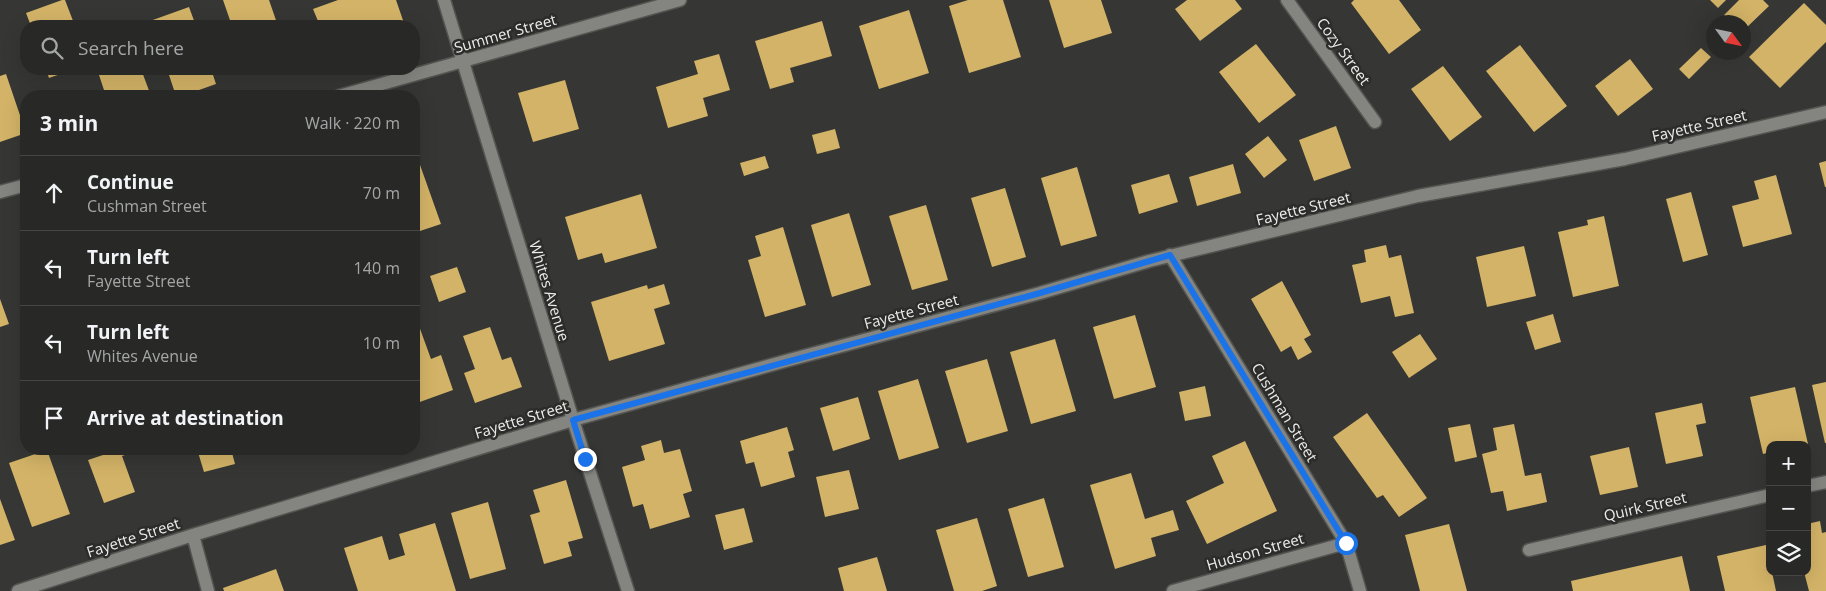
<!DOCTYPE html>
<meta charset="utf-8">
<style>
:root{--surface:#282927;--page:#30312f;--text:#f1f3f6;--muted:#a5a6a7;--line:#444544}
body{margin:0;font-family:"Open Sans",sans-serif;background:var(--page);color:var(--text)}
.controls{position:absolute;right:15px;bottom:15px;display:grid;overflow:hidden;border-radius:10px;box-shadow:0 5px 20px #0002}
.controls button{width:45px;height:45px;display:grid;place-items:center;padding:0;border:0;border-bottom:1px solid var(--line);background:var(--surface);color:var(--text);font:25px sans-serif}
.compass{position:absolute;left:1706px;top:15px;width:45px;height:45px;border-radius:50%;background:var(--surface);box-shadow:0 5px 20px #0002;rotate:123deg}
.stop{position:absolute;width:15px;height:15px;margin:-11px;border:4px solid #1a73e8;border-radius:50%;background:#fff}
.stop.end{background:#1a73e8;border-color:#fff;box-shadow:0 1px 5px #0008}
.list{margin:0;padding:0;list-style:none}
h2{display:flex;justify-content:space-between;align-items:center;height:65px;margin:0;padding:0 20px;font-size:21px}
h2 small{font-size:16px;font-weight:400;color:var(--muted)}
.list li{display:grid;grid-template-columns:32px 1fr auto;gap:15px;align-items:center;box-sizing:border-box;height:75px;padding:0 20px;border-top:1px solid var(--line)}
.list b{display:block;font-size:19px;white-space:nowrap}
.list p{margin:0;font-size:16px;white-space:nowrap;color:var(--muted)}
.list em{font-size:16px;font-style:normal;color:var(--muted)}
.icon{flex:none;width:28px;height:28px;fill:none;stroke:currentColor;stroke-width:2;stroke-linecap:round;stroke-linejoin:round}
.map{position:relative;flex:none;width:1826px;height:591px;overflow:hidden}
.search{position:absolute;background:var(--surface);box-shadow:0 5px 20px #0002;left:20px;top:20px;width:400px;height:55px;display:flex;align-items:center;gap:12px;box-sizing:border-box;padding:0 18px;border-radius:20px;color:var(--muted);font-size:19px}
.panel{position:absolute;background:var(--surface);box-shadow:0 5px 20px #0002;left:20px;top:90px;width:400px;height:365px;border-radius:20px}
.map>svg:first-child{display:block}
.building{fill:#d3b367}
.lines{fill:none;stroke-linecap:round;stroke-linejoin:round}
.minor-casing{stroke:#545451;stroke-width:15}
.tertiary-casing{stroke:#545451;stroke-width:15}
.minor{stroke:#848581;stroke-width:12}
.tertiary{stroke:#848581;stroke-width:12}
.route{stroke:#1a73e8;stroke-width:6}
.labels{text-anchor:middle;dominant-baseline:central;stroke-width:5;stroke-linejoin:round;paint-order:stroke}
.street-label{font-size:15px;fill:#ececea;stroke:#2c2d2a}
</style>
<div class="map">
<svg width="1826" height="591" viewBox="0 0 1826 591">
<rect width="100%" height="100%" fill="#363734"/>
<!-- building -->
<path class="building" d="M62,0h3l10,26h-44l-5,-13z
M223,0h46l9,26h-46z
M338,0h58l9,26h-85l-7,-17z
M968,0h35l18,57 -52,16 -20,-67z
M1049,0h52l11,33 -48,15z
M1187,0h48l7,9 -42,32 -25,-32z
M1354,0h45l22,30 -32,24 -38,-51z
M1710,0h16l-8,8z
M1739,0h24l6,6 -25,24v-8h-12l-8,-7z
M1804,3l22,22v17l-46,46 -31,-31z
M189,7l7,19h-45l-1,-5z
M909,10l20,63 -50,16 -20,-63z
M822,21l10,35 -42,12 4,14 -24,7 -15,-48z
M1256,44l40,51 -37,28 -40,-51z
M1520,45l47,61 -33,26 -48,-61z
M1701,48l10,9 -22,22 -10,-10z
M719,54l11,36 -27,8 5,18 -40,12 -12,-41 42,-13 -4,-13z
M1630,59l23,30 -35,27 -23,-30z
M1443,66l39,51 -32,24 -39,-52z
M46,69h29l-26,9z
M97,69h44l10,27h-45z
M167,69h44l5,15 -34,12h-6z
M6,74l20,59 -26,9v-66z
M565,80l14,49 -46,13 -15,-49z
M1336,126l15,42 -37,13 -15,-41z
M835,129l5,19 -23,6 -5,-19z
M1268,136l19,24 -23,18 -19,-24z
M414,148l27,76 -27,9z
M765,156l4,12 -25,8 -4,-13z
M1826,161v26h-1l-6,-24z
M1233,164l8,29 -44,13 -8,-29z
M1077,167l20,69 -36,10 -20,-68z
M1169,174l9,28 -39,12 -8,-29z
M1776,175l16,59 -49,13 -11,-41 27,-7 -5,-18z
M1005,188l21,69 -34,10 -21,-69z
M1691,192l17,63 -25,7 -17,-63z
M641,194l16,54 -52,15 -3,-10 -24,7 -13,-43z
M926,205l22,75 -36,10 -23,-74z
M849,213l22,72 -39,12 -21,-72z
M1604,216l15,70 -46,11 -15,-65 30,-7 -1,-5z
M783,227l23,78 -41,12 -17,-57 13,-4 -6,-20z
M1386,245l3,13 12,-3 13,58 -19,4 -5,-21 -29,7 -9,-38 14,-3 -2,-12z
M1524,246l12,50 -49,11 -11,-50z
M457,267l9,25 -27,10 -9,-26z
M1282,281l29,54 -7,4 8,13 -14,8 -7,-14 -10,6 -30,-53z
M664,284l6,20 -16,5 11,35 -56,17 -18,-59 56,-17 1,4z
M0,299l9,25 -9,3z
M1553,314l8,28 -26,8 -9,-28z
M1135,315l21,72 -42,12 -21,-72z
M419,326l12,33 10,-4 12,35 -36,13 -3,-7v-69z
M490,327l12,33 9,-3 11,30 -47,16 -11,-30 11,-4 -12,-33z
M1420,334l17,25 -28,19 -17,-26z
M1055,339l21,72 -45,13 -21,-72z
M987,359l21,72 -41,12 -22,-72z
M918,379l21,69 -40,12 -21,-69z
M1826,382v61h-1l-13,-58z
M1205,386l6,30 -26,5 -6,-29z
M1795,387l13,57 -38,1v7l-7,2 -13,-57z
M858,397l12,42 -37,12 -13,-43z
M1702,403l4,20 -10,2 7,31 -37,8 -11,-51z
M1367,413l60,85 -28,19 -16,-22 -6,3 -44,-61z
M1470,424l7,33 -22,5 -7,-34z
M1514,424l11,52 16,-3 6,29 -40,9 -4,-20 -12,2 -9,-39 15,-4 -4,-22z
M787,427l7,23 -6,2 7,25 -34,10 -7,-25 -8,2 -6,-23z
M661,440l3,13 16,-4 12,42 -9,3 7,23 -40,12 -7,-25 -10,3 -11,-40 23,-7 -4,-14z
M1245,441l32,70 -70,33 -21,-43 38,-18 -12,-27z
M1629,447l9,40 -38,8 -10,-39z
M101,449h31l2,3 -12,4 13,36 -31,11 -16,-43 15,-5z
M197,449h34l4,15 -31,8z
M47,450l23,64 -38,13 -23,-64z
M849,470l10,39 -34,8 -9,-40z
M1131,473l14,46 28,-9 6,20 -28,8 5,18 -41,13 -25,-84z
M566,480l17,58 -15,4 4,14 -28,8 -14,-49 10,-3 -7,-22z
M1044,498l20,69 -36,10 -20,-68z
M0,499l15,41 -15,5z
M488,502l18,67 -36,10 -19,-66z
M744,508l9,34 -29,8 -9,-35z
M977,518l20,68 -15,5h-28l-18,-61z
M1820,521l2,12 4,-1v59h-17l-5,-19h3v-48z
M435,523l21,68h-98l-14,-43 38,-12 7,24 16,-5 -6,-21z
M1449,524l18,67h-47l-15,-56z
M1766,545l4,17v10h2l4,19h-51l-8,-35z
M1682,556l8,35h-117l-2,-10z
M877,557l10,34h-43l-6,-23z
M276,569l8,22h-60l-1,-3z"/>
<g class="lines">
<!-- minor casing -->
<g class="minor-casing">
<path id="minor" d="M444,0l129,420 55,171
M1287,0l88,122
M1170,255l176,288 14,48
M1807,486l19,-4
M193,535l15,56
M1529,550l241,-55
M18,591l175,-56 380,-115 216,-60 251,-67 109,-32 269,-65 207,-37 201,-47
M1173,591l173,-48"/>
</g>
<!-- tertiary casing -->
<g class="tertiary-casing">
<path id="tertiary" d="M339,96l341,-96
M0,192l26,-7"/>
</g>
<!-- minor -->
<use href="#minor" class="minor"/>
<!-- tertiary -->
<use href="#tertiary" class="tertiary"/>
</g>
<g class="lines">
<!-- route -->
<path class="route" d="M585,459l-12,-39 467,-127 130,-38 176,288"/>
</g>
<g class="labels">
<!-- street labels -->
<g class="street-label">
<text transform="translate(505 33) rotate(-16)">Summer Street</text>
<text transform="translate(1344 51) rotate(54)">Cozy Street</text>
<text transform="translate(1699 125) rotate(-13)">Fayette Street</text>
<text transform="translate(1303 208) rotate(-14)">Fayette Street</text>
<text transform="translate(550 291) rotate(73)">Whites Avenue</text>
<text transform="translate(911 311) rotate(-15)">Fayette Street</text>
<text transform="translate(1285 412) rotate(59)">Cushman Street</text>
<text transform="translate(521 419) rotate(-17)">Fayette Street</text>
<text transform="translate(1645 506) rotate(-13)">Quirk Street</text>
<text transform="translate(133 537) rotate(-18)">Fayette Street</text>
<text transform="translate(1255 551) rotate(-16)">Hudson Street</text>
</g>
</g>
</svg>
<div class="controls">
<button>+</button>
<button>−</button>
<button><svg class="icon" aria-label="layers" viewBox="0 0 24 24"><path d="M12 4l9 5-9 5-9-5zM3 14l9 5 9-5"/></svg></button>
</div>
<svg class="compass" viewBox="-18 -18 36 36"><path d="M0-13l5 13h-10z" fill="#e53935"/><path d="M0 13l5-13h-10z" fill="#a5a6a7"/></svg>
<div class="stop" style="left:1346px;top:543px"></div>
<div class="stop end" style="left:585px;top:459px"></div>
<div class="search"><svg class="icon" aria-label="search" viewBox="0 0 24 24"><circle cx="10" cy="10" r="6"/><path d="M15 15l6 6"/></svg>Search here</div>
<section class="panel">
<h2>3 min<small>Walk · 220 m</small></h2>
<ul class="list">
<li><svg class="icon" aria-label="ahead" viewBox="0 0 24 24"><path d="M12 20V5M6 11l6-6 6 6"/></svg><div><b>Continue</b><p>Cushman Street</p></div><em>70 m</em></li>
<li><svg class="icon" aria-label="left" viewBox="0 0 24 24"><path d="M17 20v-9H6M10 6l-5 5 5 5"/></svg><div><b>Turn left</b><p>Fayette Street</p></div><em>140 m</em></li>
<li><svg class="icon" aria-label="left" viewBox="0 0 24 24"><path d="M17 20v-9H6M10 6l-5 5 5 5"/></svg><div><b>Turn left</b><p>Whites Avenue</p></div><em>10 m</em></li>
<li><svg class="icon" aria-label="arrive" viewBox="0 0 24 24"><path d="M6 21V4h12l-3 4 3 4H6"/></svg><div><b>Arrive at destination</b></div></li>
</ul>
</section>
</div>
